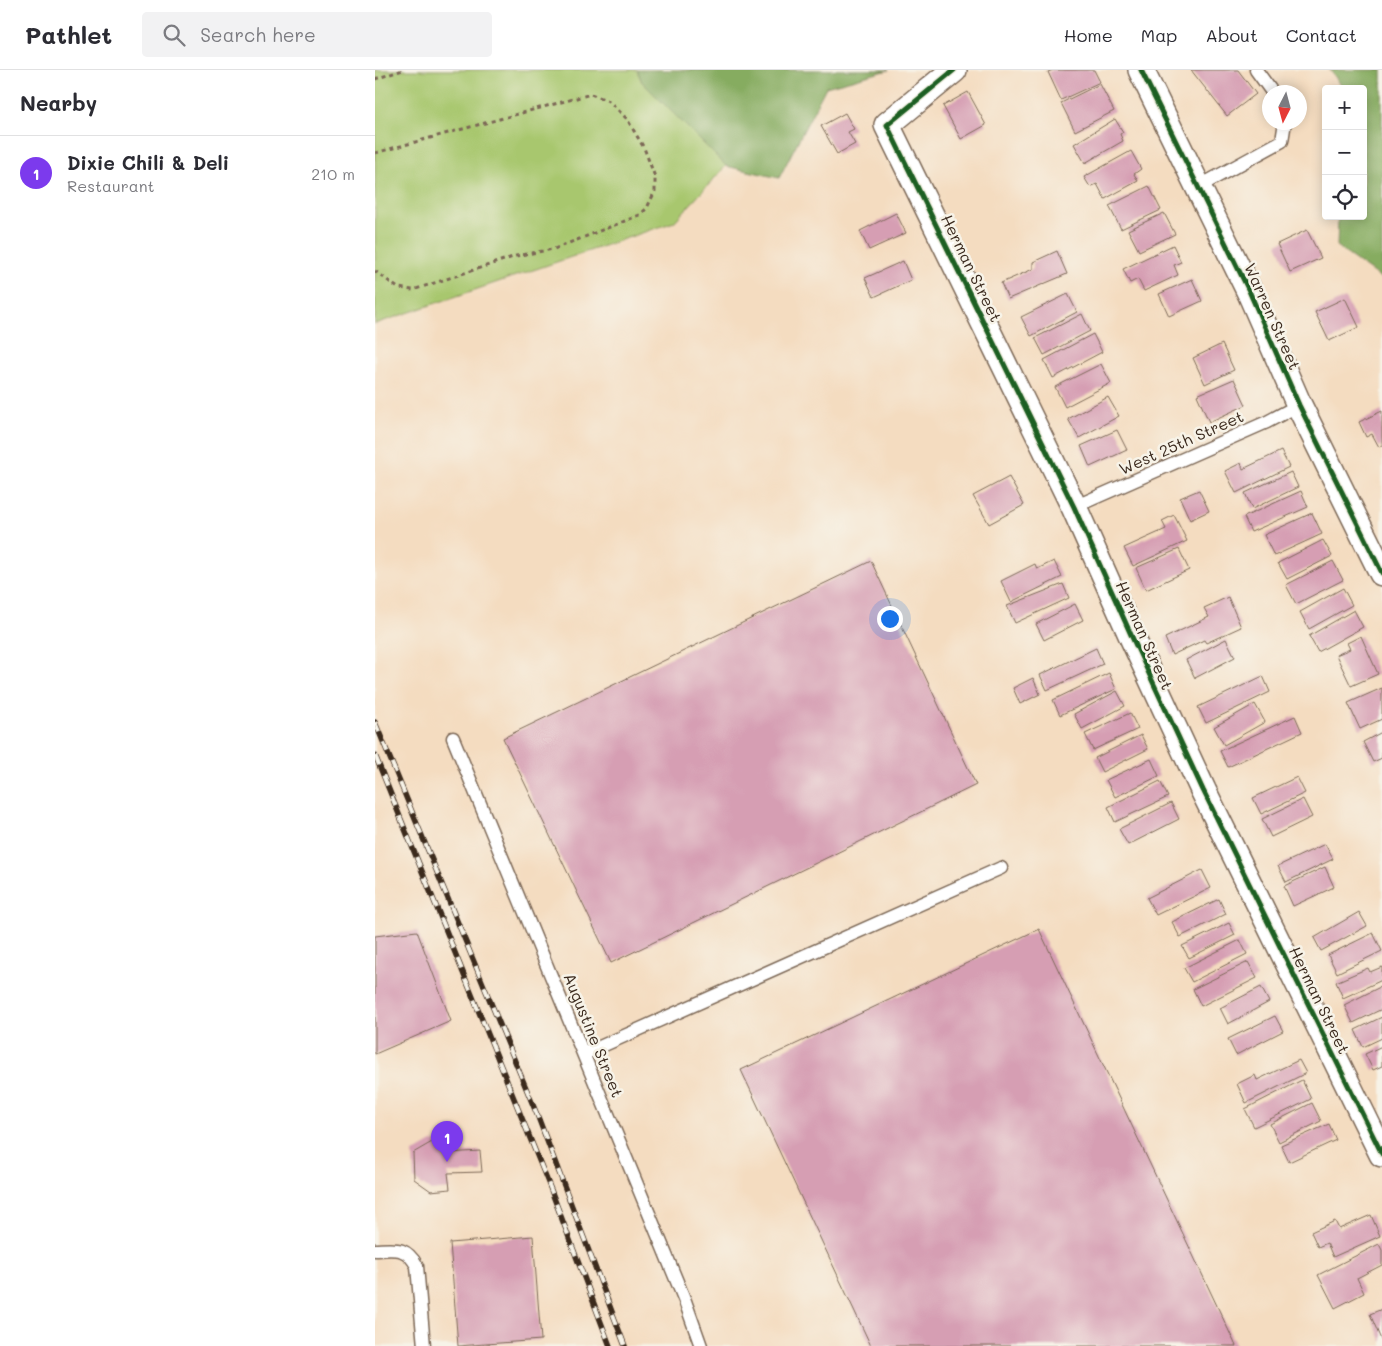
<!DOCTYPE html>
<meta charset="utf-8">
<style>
:root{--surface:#fff;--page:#f2f2f3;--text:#2b2b33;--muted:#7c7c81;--line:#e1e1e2;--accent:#7c3aed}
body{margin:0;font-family:Mali,sans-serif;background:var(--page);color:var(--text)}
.controls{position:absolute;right:15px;top:15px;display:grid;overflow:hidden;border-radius:5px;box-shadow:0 2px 12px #0003}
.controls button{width:45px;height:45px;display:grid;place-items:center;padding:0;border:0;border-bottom:1px solid var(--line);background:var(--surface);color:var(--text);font:25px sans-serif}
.compass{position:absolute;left:887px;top:15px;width:45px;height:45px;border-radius:50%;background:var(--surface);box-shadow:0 2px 12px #0003;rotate:186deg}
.you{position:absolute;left:514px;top:548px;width:18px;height:18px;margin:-12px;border:4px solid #fff;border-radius:50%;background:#1a73e8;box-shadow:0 0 0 8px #1a73e833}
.badge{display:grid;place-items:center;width:32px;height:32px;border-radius:50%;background:var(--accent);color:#fff;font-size:16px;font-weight:700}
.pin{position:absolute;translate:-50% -41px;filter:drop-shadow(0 1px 2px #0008)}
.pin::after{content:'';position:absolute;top:26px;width:18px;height:15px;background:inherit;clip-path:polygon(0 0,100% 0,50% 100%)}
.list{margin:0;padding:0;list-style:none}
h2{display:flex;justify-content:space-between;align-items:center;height:65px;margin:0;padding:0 20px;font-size:21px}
h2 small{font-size:16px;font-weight:400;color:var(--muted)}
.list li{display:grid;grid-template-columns:32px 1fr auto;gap:15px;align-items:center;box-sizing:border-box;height:75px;padding:0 20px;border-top:1px solid var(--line)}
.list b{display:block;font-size:19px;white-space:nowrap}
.list p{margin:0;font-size:16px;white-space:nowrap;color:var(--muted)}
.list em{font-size:16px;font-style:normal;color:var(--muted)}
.icon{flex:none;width:28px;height:28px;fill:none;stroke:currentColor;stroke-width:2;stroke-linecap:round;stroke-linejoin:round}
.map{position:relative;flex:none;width:1007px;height:1276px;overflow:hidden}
header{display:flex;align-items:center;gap:30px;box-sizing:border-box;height:70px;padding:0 25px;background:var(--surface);border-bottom:1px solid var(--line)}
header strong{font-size:24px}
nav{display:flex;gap:28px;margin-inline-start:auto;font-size:18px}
.search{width:350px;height:45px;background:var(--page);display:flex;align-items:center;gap:12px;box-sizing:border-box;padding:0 18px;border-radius:5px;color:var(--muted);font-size:19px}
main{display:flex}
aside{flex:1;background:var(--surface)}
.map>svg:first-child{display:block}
.green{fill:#a8c76e;stroke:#727846}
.forest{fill:#86ac61;stroke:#606b40}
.building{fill:#d69eb3}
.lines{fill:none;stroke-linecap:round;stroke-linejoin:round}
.service-casing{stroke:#7c6857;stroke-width:15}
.minor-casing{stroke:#7c6857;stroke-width:28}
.path{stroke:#7c6857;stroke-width:3;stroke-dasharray:4 4;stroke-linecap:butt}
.service{stroke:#fff;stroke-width:12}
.minor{stroke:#fff;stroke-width:25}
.rail-casing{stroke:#3b2a1e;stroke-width:5.5}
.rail{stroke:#f7f3e8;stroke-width:4;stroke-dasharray:11;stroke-linecap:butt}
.cycleway-casing{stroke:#f7f3e8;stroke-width:8}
.cycleway{stroke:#1b5e20;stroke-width:5}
.labels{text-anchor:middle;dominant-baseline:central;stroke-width:5;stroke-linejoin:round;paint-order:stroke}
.street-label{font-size:16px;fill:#3b2a1e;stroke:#f7f3e8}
</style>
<header>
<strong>Pathlet</strong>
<div class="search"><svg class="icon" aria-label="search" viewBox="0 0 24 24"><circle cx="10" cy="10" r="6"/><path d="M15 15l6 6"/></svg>Search here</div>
<nav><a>Home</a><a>Map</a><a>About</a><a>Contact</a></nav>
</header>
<main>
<aside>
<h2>Nearby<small></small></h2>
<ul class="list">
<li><span class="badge">1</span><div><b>Dixie Chili &amp; Deli</b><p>Restaurant</p></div><em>210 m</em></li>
</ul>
</aside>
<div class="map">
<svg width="1007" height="1276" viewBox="0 0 1007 1276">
<rect width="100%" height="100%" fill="#f7f3e8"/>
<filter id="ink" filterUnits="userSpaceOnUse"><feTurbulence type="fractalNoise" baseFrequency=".02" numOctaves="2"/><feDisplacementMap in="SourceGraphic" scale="10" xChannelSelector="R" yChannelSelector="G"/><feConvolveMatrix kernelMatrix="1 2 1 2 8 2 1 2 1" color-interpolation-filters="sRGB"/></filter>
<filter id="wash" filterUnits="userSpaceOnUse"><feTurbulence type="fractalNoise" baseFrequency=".0096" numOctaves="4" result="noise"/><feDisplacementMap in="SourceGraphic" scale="20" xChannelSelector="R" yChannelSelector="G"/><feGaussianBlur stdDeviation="1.12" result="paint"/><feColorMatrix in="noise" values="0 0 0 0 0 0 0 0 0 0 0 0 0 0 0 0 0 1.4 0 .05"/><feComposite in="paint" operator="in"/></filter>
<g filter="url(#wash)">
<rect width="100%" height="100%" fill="#f4dcc0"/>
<!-- green -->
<path class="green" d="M0,0h262l5,12 84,84 -52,56 -299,102z"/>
<!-- forest -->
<path class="forest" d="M262,0h252l-63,17 -47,91 -53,-12 -84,-84z
M955,0h52v209l-45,-32 1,-31h25v-127h-22v-4z"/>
<g id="blocks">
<!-- building -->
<path class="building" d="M678,0h41l6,12 -39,18 -13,-28z
M816,0h47l18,24 -29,22z
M725,14l14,27 -39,20 -14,-28z
M593,22l18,33 -25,14 -18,-33z
M470,43l9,16 -6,3 7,12 -18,10 -16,-28z
M740,49l8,13 -3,2 3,7 -38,22 -11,-19z
M756,81l10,18 -7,5 4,7 -33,18 -8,-15 -7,3 -6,-10z
M774,116l12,24 -40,19 -12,-23z
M521,143l10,20 -37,17 -9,-19z
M789,143l11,21 -36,17 -11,-21z
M932,160l14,28 -31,14 -13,-28z
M798,175l8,17 -7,3 4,10 -34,16 -6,-12 -8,4 -7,-14z
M682,181l10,23 -59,25 -7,-16 32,-14v-7z
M528,191l8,19 -37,17 -9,-19z
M817,209l10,22 -33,15 -10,-22z
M693,224l9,18 -46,24 -10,-19z
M970,228l14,29 -30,14 -14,-29z
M707,244l8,17 -46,24 -9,-17z
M718,264l9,18 -49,26 -9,-18z
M847,274l12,26 -29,14 -12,-26z
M726,294l10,19 -46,24 -10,-20z
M859,309l12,26 -37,17 -12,-27z
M733,327l11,19 -40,22 -11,-19z
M1007,341v34l-3,2 -7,-13 -6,3 -7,-15z
M742,360l10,20 -37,17 -9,-21z
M906,381l8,16 -53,26 -11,-22 16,-8 2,6z
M916,402l7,15 -46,22 -7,-16z
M634,407l15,28 -35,19 -16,-28z
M824,420l10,21 -19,9 -10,-22z
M926,421l7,16 -57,25 -7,-15z
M937,443l10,21 -48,22 -10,-21z
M799,445l13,26 -54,25 -9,-18 42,-19 -4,-8z
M948,470l9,16 -45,23 -9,-16z
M804,479l10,21 -43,20 -10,-22z
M496,491l105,224 -365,178 -108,-225z
M679,491l8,16 -51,25 -10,-21 34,-17 2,5z
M958,491l10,19 -47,24 -10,-19z
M688,514l6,14 -54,25 -8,-17z
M968,518l9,17 -43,24 -9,-17z
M853,527l13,30 -35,16 -2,-3 -32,15 -7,-17 44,-21 -5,-9z
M700,534l8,16 -39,20 -8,-16z
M979,540l9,17 -45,25 -9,-16z
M986,566l17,38 -27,12 -15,-31 14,-6 -3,-6z
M851,569l9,18 -40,21 -9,-18z
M721,578l7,16 -56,26 -7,-15z
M734,603l7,16 -56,26 -7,-15z
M888,606l7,16 -64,31 -8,-16z
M658,608l7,16 -20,10 -7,-16z
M1007,618v31l-22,10 -12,-26z
M742,621l8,15 -43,23 -8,-15z
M880,634l10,18 -41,23 -10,-18z
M755,643l8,16 -45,21 -8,-16z
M920,646l7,16 -74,35 -8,-16z
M1007,662v26l-9,4 -10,-20z
M766,665l7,14 -46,23 -7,-14z
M776,689l8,17 -44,21 -9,-17z
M922,707l8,16 -44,21 -8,-16z
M785,711l8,16 -53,25 -7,-15z
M928,729l9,18 -41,20 -9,-18z
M796,733l8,16 -51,26 -9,-16z
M950,774l8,15 -47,23 -8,-16z
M950,797l9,20 -41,19 -9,-20z
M827,800l9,18 -55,27 -9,-17z
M844,829l7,15 -46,23 -8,-15z
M984,842l8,14 -46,25 -7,-13z
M854,853l6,12 -46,23 -7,-12z
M664,859l197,417h-365l-130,-276z
M42,861l34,90 -76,33v-118z
M998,863l9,18 -45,22 -9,-18z
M865,870l7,14 -55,28 -8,-14z
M873,892l9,16 -56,28 -8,-17z
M1007,897v13l-39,18 -7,-16 32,-14 2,4z
M1007,916v23l-29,14 -9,-18z
M886,917l8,15 -41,22 -8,-16z
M900,946l8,15 -47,24 -8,-16z
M1007,947v21l-19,9 -8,-17z
M1007,976v20l-9,4 -8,-16z
M924,990l7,13 -60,30 -9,-19 18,-9 2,5z
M927,1010l9,19 -57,28 -9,-18z
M937,1033l9,18 -42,21 -9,-18z
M954,1054l7,16 -47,22 -8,-17z
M72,1070l1,13 32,-2 2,21 -34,1 2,16 -19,2 -17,-12 -1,-26 19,-11z
M996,1145l9,21 -47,21 -6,-14 -9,4 -7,-15 24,-11 4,8z
M158,1166l8,104 -83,6 -8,-103z
M1004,1174l3,6v15l-25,13 7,15 -29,15 -17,-33z
M1007,1239v33l-12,-28z"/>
</g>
</g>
<g filter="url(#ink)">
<use href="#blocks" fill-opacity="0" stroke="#7c6857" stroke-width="1"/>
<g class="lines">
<!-- service casing -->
<g class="service-casing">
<path id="service" d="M881,0l16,22
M823,117l84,-46 3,-19
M699,437l193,-85 32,-17
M78,668l232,563 16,45
M209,984l417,-186
M0,1180c21,-1 31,-4 42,16l7,80"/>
</g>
<!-- minor casing -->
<g class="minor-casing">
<path id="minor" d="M579,0l-67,55 187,382 58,130 71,153 179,364
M766,0l109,223 49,112 83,168"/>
</g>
<!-- path -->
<path class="path" d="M0,9l28,-9
M0,83l216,-59 18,7 18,18 17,29 11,29v14l-8,17 -7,7 -86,34 -38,7 -103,34 -15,-2 -23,-17"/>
<!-- service -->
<use href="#service" class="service"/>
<!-- minor -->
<use href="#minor" class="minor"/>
<!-- rail casing -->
<g class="rail-casing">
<path id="rail" d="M0,652l163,395 87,229
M0,685l176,435 59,156"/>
</g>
<!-- rail -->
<use href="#rail" class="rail"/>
<!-- cycleway casing -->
<g class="cycleway-casing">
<path id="cycleway" d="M579,0l-67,55 187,382 58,130 71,153 179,364
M766,0l109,223 49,112 83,168"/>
</g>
<!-- cycleway -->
<use href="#cycleway" class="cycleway"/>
</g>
</g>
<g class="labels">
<!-- street labels -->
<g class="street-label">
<text transform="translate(597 198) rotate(64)">Herman Street</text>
<text transform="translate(898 246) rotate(66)">Warren Street</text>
<text transform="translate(806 372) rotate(-24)">West 25th Street</text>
<text transform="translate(770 565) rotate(66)">Herman Street</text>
<text transform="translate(945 930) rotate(64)">Herman Street</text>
<text transform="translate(219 965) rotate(68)">Augustine Street</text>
</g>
</g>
</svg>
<div class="controls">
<button>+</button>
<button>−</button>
<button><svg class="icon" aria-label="locate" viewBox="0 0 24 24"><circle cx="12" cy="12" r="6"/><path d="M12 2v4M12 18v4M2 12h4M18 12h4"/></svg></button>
</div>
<svg class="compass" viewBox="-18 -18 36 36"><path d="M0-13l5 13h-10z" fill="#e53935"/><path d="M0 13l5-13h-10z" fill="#7c7c81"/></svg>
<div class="you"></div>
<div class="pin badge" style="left:72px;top:1092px">1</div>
</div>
</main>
